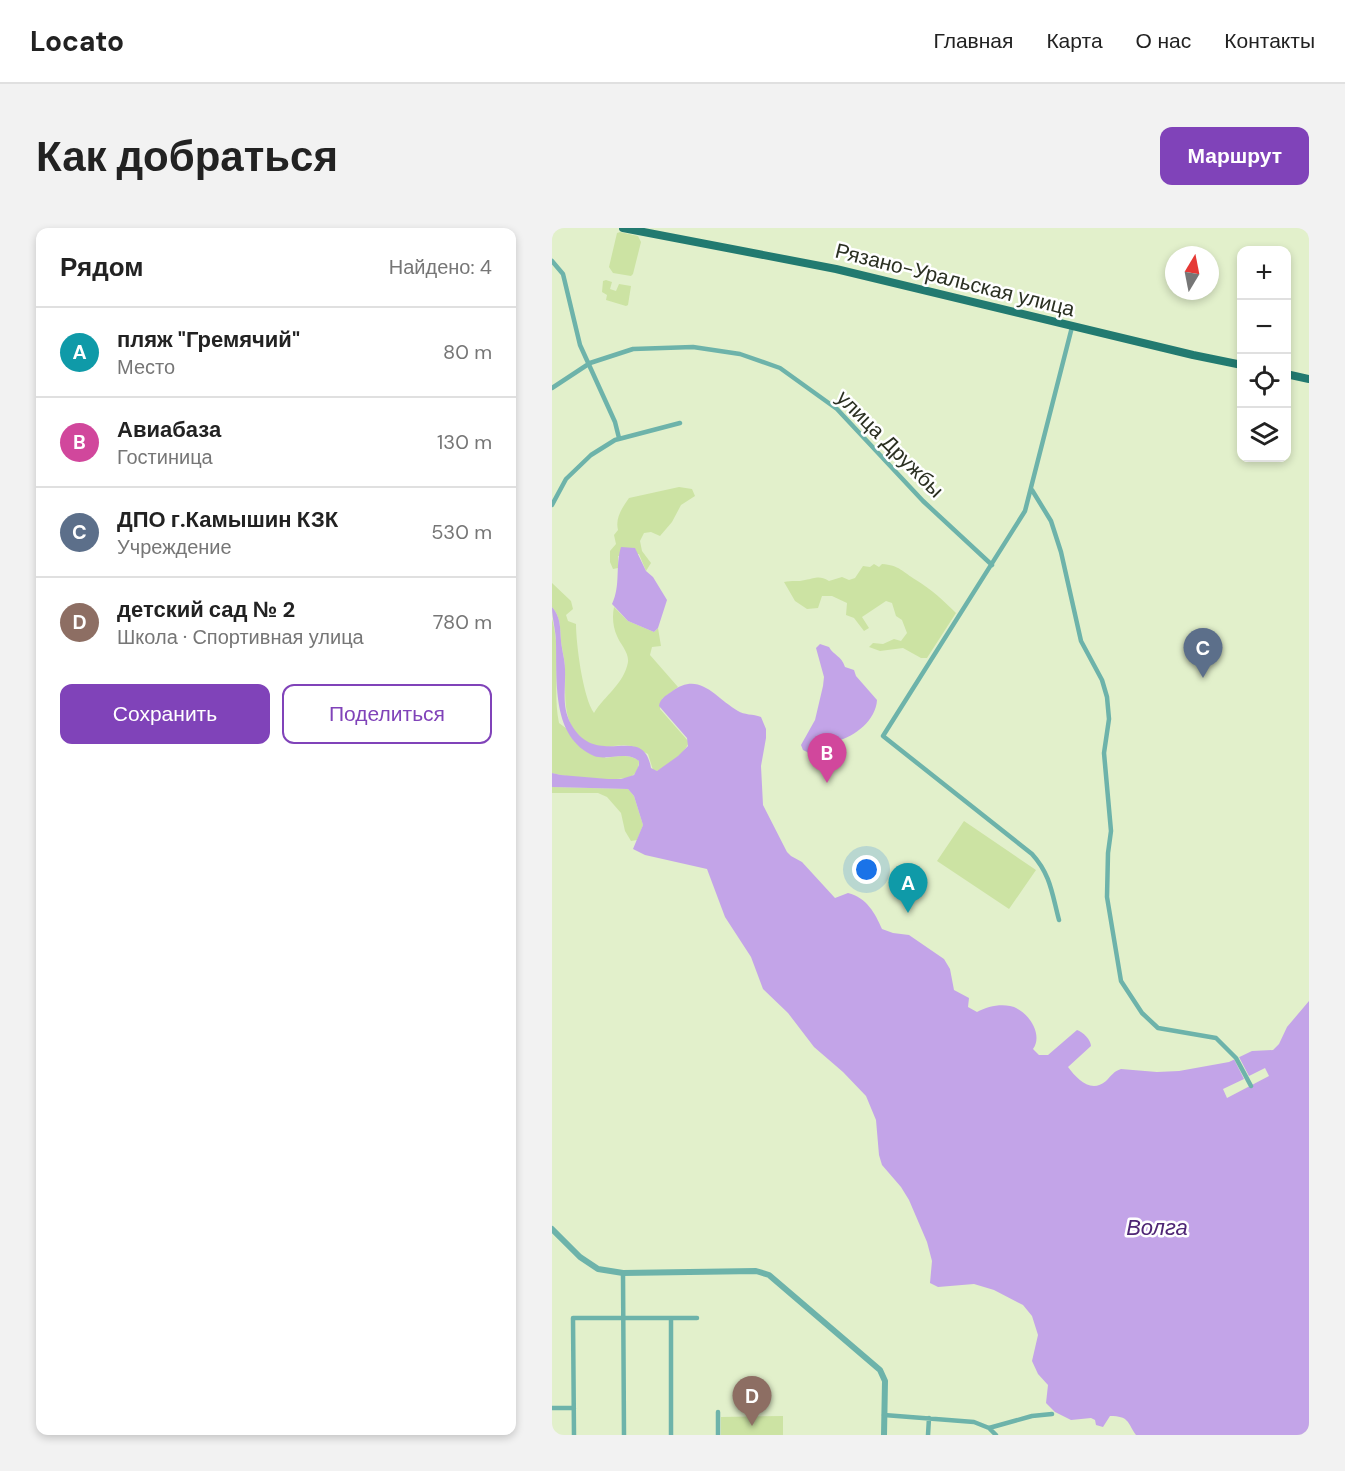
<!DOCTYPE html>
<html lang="ru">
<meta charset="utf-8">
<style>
:root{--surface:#fff;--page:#f2f2f2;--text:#222;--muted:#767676;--line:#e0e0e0;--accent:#8043b9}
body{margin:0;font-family:"DM Sans",sans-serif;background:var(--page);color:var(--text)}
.controls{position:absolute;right:18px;top:18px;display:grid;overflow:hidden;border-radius:12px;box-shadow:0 3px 9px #0003}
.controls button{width:54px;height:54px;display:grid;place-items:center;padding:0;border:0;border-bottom:2px solid var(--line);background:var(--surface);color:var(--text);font:30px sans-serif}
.compass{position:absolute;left:613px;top:18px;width:54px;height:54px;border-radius:50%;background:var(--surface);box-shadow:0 3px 9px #0003;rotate:10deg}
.you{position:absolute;left:315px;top:642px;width:21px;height:21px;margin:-15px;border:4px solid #fff;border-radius:50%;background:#1a73e8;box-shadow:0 0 0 9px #1a73e833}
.badge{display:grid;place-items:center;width:39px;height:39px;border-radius:50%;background:var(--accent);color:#fff;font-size:20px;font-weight:700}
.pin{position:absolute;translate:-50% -50px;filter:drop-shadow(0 2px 3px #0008)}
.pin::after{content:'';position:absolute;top:32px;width:21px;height:18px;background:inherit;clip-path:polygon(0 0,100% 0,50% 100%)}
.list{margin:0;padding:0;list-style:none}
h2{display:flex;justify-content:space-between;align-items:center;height:78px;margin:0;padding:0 24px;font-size:26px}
h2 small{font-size:20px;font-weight:400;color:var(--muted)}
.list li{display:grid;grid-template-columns:39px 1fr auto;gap:18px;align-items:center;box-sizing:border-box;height:90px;padding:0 24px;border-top:2px solid var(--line)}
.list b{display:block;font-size:22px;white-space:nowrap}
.list p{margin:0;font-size:20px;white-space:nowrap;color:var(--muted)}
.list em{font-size:20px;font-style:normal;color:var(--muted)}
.actions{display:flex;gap:12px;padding:18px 24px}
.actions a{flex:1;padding:14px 0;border:2px solid var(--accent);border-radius:12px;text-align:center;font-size:21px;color:var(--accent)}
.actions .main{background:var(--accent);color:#fff}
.icon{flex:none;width:33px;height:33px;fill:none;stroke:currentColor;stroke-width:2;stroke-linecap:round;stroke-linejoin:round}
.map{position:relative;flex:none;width:757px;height:1207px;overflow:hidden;border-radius:12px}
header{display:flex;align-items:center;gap:36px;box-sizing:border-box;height:84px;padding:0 30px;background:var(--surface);border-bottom:2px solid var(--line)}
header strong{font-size:28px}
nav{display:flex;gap:33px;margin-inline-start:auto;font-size:21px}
.intro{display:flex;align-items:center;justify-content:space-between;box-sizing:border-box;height:144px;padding:0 36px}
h1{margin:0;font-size:42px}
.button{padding:15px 27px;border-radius:12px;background:var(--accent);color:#fff;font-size:21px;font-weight:700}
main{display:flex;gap:36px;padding:0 36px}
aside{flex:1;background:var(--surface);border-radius:12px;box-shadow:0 3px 9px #0003}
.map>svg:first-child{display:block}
.green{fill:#cce3a3}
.water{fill:#c3a4e8}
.pier{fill:#e2f0cb}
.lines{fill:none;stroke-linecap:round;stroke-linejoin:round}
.minor{stroke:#6db3aa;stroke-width:4.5}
.tertiary{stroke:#6db3aa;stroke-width:6}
.primary{stroke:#227a70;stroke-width:8}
.labels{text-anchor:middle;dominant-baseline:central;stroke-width:5;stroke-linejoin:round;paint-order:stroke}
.street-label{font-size:21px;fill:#2b3022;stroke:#fff}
.water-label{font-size:22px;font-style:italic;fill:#4f2675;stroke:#fff}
</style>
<header>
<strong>Locato</strong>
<nav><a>Главная</a><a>Карта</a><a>О нас</a><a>Контакты</a></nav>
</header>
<div class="intro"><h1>Как добраться</h1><a class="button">Маршрут</a></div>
<main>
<aside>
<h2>Рядом<small>Найдено: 4</small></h2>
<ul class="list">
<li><span class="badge" style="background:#0f9aa8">A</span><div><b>пляж &quot;Гремячий&quot;</b><p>Место</p></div><em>80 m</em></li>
<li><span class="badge" style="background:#d1479c">B</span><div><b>Авиабаза</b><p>Гостиница</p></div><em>130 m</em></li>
<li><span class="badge" style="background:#5c6f8a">C</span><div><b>ДПО г.Камышин КЗК</b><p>Учреждение</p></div><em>530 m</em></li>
<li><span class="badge" style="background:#8d6e63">D</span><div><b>детский сад № 2</b><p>Школа · Спортивная улица</p></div><em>780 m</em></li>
</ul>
<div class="actions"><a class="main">Сохранить</a><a>Поделиться</a></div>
</aside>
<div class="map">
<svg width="757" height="1207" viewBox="0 0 757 1207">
<rect width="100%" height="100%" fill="#e2f0cb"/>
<!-- green -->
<path class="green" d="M68,4l18,4 3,6 -8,32 -2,2 -18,-3 -4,-6 8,-34z
M54,52l6,2 -2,7 6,2 3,-7 12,2 -3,19 -2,1 -20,-6 1,-5 -5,-3 1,-11z
M127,259l13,2 3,7 -14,9 -9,17 -12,14 -9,-4 -7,1 -4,8 2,10 9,12 -5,8 -7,-17 -21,2v12l-5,1 -3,-7v-11l6,-7 -2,-9 4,-5c-3,-12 4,-22 11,-32z
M322,336l5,3 3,-3c17,1 21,8 34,16 15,9 27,20 40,33l-29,45h-6l-18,-10 -23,3 -11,-4 4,-4 10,1 11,-5 7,2 6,-8 -5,-13 -6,-4 -4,-13 -6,-2 -24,16 7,11 -5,3 -10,-13 -8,-3 1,-12 -15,-7h-10l-4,12 -11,1 -12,-8 -11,-19c8,-2 14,0 21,-2 11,-2 14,-5 24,1l13,-4 7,3 6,-2 8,-12 7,1z
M0,355l19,18 2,8 -7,6 2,6 8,3c0,20 7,74 18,89 11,-18 30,-29 34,-51 1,-10 -8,-18 -11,-26 -4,-9 -5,-19 -3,-29l14,14 26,11 4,-4 3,18 -9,1 -2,8 28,32 -16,12 -2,10 29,33c-5,13 -20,23 -32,29l-4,-1 -5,-16c-5,-2 -12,-7 -17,-8 -14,-3 -28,5 -41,-2 -30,-15 -24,-49 -25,-75 0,-9 -3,-19 -4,-28 -1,-13 0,-24 -9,-34z
M0,391c10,34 0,70 7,104l47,35c11,-2 24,-4 33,3 0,6 -2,13 -9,16 -12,5 -66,0 -78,-4z
M0,559l76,2 6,7 9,29 -6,15 -6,1 -6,-10 -4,-18 -14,-16 -9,-4h-46z
M412,593l72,49 -27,39 -72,-48z
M231,1188v19h-62v-18z"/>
<!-- water -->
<path class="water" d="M69,319l14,1 11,23 7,6 14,23 -9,28 -4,4 -26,-11 -16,-17c9,-19 3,-38 9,-57z
M0,379c9,10 8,21 9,34 1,10 4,19 4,28 1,19 -4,37 6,55 26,47 72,-3 80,44l6,3 21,-15 10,-10 -1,-8 -28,-32c1,-7 6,-10 12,-14 29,-22 44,6 67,19 6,4 15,3 23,6l5,12v9l-5,28 2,39 24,47 4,4 11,6 33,36 13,-5c19,5 27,20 34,36l11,4 16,2 35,24 6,10 4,21 15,8 -1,9 9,5c10,-5 21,-8 33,-6 17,3 34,28 23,43l6,6h9l29,-25c6,2 14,10 14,16l-23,21c9,12 23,27 38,14 5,-5 8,-10 15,-12l36,3 22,-1 50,-9 23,-11 21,-1 6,-6 8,-17 22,-26v434h-173c-9,-13 -7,-19 -26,-19l-7,11 -7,-2 -1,-5 -4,-2 -20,2 -16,-8 -9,-9 2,-18 -10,-11 -6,-13 6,-26 -6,-19 -9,-11 -29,-15 -20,-6 -36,3 -8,-4 2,-22 -5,-19 -18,-42 -8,-13 -19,-22 -3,-10 -3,-35 -10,-24 -23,-24 -29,-25 -26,-34 -25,-24 -12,-32 -26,-40 -18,-48 -62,-14 -12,-6 10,-24 -9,-29 -6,-7 -76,-2v-14l9,2 47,4h13l13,-4 5,-10v-4c-13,-11 -31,0 -45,-5 -42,-19 -37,-71 -38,-113 0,-12 -4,-24 -4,-36z
M268,416l9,3c5,9 12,8 16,20l9,3 2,6 21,24c-1,20 -22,37 -41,41 -3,1 -7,0 -10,1 -5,3 -9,10 -13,13l-10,-5 -2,-5 14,-25 8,-34 1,-9 -8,-29z"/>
<!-- pier -->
<path class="pier" d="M687,829l10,19 16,-8 4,8 -42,22 -4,-9 21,-10 -10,-20z"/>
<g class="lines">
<!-- minor -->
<path class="minor" d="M0,33l11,13 17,71 35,77 4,16
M0,160l38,-25 43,-14 60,-2 47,7 40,14 57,41 86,92 69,64
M480,262l19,31 10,31 20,89 21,39 5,17 2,22 -5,34 7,78 -3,22 -1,44 14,84 21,32 16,15 58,10 20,20 15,28
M0,277l14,-26 25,-24 24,-15 65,-17
M507,692c-7,-26 -8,-45 -27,-66l-149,-118 142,-225 47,-184
M71,1045l1,162
M0,1180h22
M166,1184v23
M332,1187l90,7 15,6 43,-12 20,-2
M437,1200l7,7
M22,1207l-1,-117h98
M119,1207v-117h26
M376,1207l1,-17"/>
<!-- tertiary -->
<path class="tertiary" d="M0,1001l28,28 18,12 25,4 133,-2 13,4 111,95 5,11 -1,54"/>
<!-- primary -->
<path class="primary" d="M71,0l213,41 357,86 49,10
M734,146l23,5"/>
</g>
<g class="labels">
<!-- street labels -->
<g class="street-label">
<text transform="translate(403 52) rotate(14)">Рязано-Уральская улица</text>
<text transform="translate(338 216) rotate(45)">улица Дружбы</text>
</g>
<!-- water labels -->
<g class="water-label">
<text x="605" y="999">Волга</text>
</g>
</g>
</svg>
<div class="controls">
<button>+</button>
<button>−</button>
<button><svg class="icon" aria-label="locate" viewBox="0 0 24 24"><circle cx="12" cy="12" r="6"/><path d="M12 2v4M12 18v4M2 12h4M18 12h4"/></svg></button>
<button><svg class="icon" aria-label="layers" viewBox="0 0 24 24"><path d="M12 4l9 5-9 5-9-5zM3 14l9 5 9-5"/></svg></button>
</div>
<svg class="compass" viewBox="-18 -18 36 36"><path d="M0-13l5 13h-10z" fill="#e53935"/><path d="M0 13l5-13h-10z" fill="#767676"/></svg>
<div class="you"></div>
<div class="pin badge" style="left:356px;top:685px;background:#0f9aa8">A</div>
<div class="pin badge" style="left:275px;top:555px;background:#d1479c">B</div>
<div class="pin badge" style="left:651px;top:450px;background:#5c6f8a">C</div>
<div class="pin badge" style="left:200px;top:1198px;background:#8d6e63">D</div>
</div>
</main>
